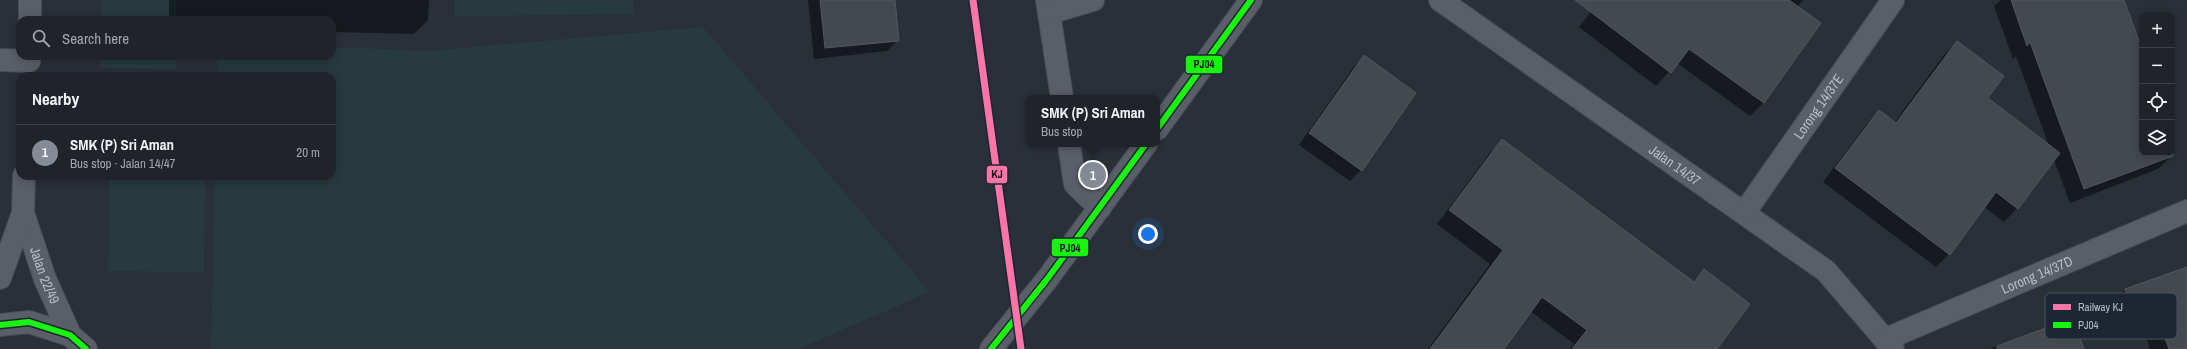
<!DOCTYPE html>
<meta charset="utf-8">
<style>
:root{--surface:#20242a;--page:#282c32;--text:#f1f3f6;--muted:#a2a4a8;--line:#3d4147;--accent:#848b96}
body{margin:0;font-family:"Archivo Narrow",sans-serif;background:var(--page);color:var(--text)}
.controls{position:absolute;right:12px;top:12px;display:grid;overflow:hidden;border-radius:8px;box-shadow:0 2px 10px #0003}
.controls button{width:36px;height:36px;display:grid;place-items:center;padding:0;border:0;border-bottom:1px solid var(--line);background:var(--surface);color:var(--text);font:20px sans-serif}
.you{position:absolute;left:1148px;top:234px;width:14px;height:14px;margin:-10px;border:3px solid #fff;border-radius:50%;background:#1a73e8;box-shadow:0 0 0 6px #1a73e833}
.badge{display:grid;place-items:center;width:26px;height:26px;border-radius:50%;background:var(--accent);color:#fff;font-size:13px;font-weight:700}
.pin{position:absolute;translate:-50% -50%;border:2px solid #fff;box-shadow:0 1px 4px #0006}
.popup{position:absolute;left:1026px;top:95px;width:134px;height:52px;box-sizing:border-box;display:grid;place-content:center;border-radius:8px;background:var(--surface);filter:drop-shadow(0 1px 3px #0005);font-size:13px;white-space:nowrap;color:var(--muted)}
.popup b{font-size:15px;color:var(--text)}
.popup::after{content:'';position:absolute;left:50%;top:100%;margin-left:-8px;border:8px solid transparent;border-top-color:var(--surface)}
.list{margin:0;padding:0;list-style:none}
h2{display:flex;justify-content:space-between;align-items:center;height:52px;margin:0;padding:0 16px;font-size:17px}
h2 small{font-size:13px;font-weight:400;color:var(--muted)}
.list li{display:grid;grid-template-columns:26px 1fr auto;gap:12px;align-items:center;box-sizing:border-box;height:56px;padding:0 16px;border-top:1px solid var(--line)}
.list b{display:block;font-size:15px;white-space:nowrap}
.list p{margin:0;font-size:13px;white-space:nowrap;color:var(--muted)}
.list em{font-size:13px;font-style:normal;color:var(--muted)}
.icon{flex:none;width:22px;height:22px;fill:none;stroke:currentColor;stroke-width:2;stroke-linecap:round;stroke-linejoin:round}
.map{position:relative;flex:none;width:2187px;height:349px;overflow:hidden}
.search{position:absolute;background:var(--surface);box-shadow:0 2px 10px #0003;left:16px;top:16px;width:320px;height:44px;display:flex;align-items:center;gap:10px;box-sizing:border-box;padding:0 14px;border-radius:12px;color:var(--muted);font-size:15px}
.panel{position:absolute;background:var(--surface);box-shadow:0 2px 10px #0003;left:16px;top:72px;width:320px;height:108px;border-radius:12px}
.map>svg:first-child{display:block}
.green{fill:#273a3e}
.shadow{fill:#0007}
.building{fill:#444950;stroke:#52575f}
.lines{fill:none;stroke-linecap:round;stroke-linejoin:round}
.minor-casing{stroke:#484c53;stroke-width:24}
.minor{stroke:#5a5e66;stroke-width:22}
.bus-1-casing{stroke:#1d2633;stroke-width:9}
.bus-1{stroke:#19f40e;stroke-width:6}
.rail-1-casing{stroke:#1d2633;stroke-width:10}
.rail-1{stroke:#fc75a8;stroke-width:7}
.labels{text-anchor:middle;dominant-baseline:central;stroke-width:3.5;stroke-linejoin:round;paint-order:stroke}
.street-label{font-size:14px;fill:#b4bcc9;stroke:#1d2633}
.key{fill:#1d2633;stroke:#4a5360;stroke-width:1}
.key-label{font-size:11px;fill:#b4bcc9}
.line-badge{stroke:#1d2633;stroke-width:1.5}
.pale-badge-label{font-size:11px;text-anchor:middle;font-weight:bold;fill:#111}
</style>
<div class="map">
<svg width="2187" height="349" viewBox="0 0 2187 349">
<rect width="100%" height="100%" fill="#2a3038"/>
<!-- green -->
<path class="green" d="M102,0h74v20h-75z
M455,0h178v14l-178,2z
M703,27l227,265 -132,57h-587l4,-173h117v-100h-115l1,-20h114v-9l96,4z
M101,56h75l-1,13 -74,-1z
M110,176h95l-1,96 -96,-1z"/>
<!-- shadow -->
<path class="shadow" d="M169,0h260l-1,20 -14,14 -82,-2v-12h-163z
M808,0h86l4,40 -11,11 -73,8z
M1600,0h203l-6,7 -33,95 -14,14 -73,-53 -21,23 -77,-59z
M2001,0h122l19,51v102l30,2 -14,14 -88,34 -16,-43 -37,48 -13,14 -20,-15 -35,47 -13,13 -113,-85 43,-57 13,-13 15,11 50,-68 13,-13 29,56 63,48 -33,-90 -3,3 -19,-53z
M1364,56l-3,114 -11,11 -51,-36 54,-77z
M1502,141l190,141 12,-12 12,79h-146l4,-5 -44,-33 -28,38h-74l62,-85 -53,-40 52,-70z
M2187,268v81h-37l-7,-22 -21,8 -11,-31 14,-14z
M2072,320l11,29h-92l1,-1z"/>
<!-- building -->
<path class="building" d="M820,0h75l4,41 -74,7z
M1575,0h214l32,23 -57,80 -75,-54 -18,24z
M2011,0h113l18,49v104l30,-1 1,4 -89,33 -54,-147 -3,4z
M1957,41l47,35 -16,22 72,55 -42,56 -22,-17 -46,63 -115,-87 44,-58 17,13z
M1364,55l52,38 -54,78 -53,-38z
M1502,139l192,143 10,-13 46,35 -33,45h-145l15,-19 -45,-33 -38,52h-74l73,-99 -54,-40z
M2187,267v82h-18l-13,-35 -20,7 -11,-32z
M2073,318l11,31h-87v-3z"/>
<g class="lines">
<!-- minor casing -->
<g class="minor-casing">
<g id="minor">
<path d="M1047,0l15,98"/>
<path id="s1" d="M1440,0l386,271 67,78"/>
<path d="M1049,13l44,-13"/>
<path d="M30,20v-20"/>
<path d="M0,60l29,1"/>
<path d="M1157,129l94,-129"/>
<path d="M1069,144l6,40 25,24"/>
<path id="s2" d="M23,213l22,66 25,56"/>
<path id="s3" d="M1744,213l149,-213"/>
<path d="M0,278l23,-65 1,-37"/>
<path d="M0,325l29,-3 41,13 16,14"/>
<path id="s4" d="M1886,339l301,-128"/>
<path d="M991,349l57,-71 98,-134"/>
</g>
</g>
<!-- minor -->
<use href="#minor" class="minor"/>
<!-- bus-1 casing -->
<g class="bus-1-casing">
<path id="bus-1" d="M1157,129l94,-129
M0,325l29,-3 41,13 16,14
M991,349l57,-71 98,-134"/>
</g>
<!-- bus-1 -->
<use href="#bus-1" class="bus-1"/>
<!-- rail-1 casing -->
<g class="rail-1-casing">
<path id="rail-1" d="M973,0l48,349"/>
</g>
<!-- rail-1 -->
<use href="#rail-1" class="rail-1"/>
</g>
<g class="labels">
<!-- street labels -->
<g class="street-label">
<text stroke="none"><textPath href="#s3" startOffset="130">Lorong 14/37E</textPath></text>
<text stroke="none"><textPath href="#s1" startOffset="287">Jalan 14/37</textPath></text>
<text stroke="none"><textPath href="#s2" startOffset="66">Jalan 22/49</textPath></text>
<text stroke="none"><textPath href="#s4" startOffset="164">Lorong 14/37D</textPath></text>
</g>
</g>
<!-- legend -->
<rect x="2045" y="293" width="132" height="46" rx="6" class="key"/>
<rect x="2053" y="304" width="18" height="6" fill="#fc75a8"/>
<rect x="2053" y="322" width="18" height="6" fill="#19f40e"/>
<g class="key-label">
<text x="2078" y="311">Railway KJ</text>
<text x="2078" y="329">PJ04</text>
</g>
<g class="line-badge">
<rect x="1185" y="55" width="38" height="19" rx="4" fill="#19f40e"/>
<rect x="986" y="165" width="22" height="19" rx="4" fill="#fc75a8"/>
<rect x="1051" y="238" width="38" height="19" rx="4" fill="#19f40e"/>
</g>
<g class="pale-badge-label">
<text x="1204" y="68">PJ04</text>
<text x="997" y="178">KJ</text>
<text x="1070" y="252">PJ04</text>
</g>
</svg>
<div class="controls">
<button>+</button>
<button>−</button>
<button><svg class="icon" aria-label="locate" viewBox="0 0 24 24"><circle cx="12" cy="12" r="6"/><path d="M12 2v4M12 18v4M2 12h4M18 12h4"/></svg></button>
<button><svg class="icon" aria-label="layers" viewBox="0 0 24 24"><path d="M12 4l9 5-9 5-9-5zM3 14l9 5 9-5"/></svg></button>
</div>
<div class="you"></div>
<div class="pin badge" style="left:1093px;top:175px">1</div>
<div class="popup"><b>SMK (P) Sri Aman</b>Bus stop</div>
<div class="search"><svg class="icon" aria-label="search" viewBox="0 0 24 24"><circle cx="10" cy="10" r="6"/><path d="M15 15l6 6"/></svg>Search here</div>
<section class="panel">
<h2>Nearby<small></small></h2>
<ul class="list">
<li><span class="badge">1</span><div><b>SMK (P) Sri Aman</b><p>Bus stop · Jalan 14/47</p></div><em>20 m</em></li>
</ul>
</section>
</div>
